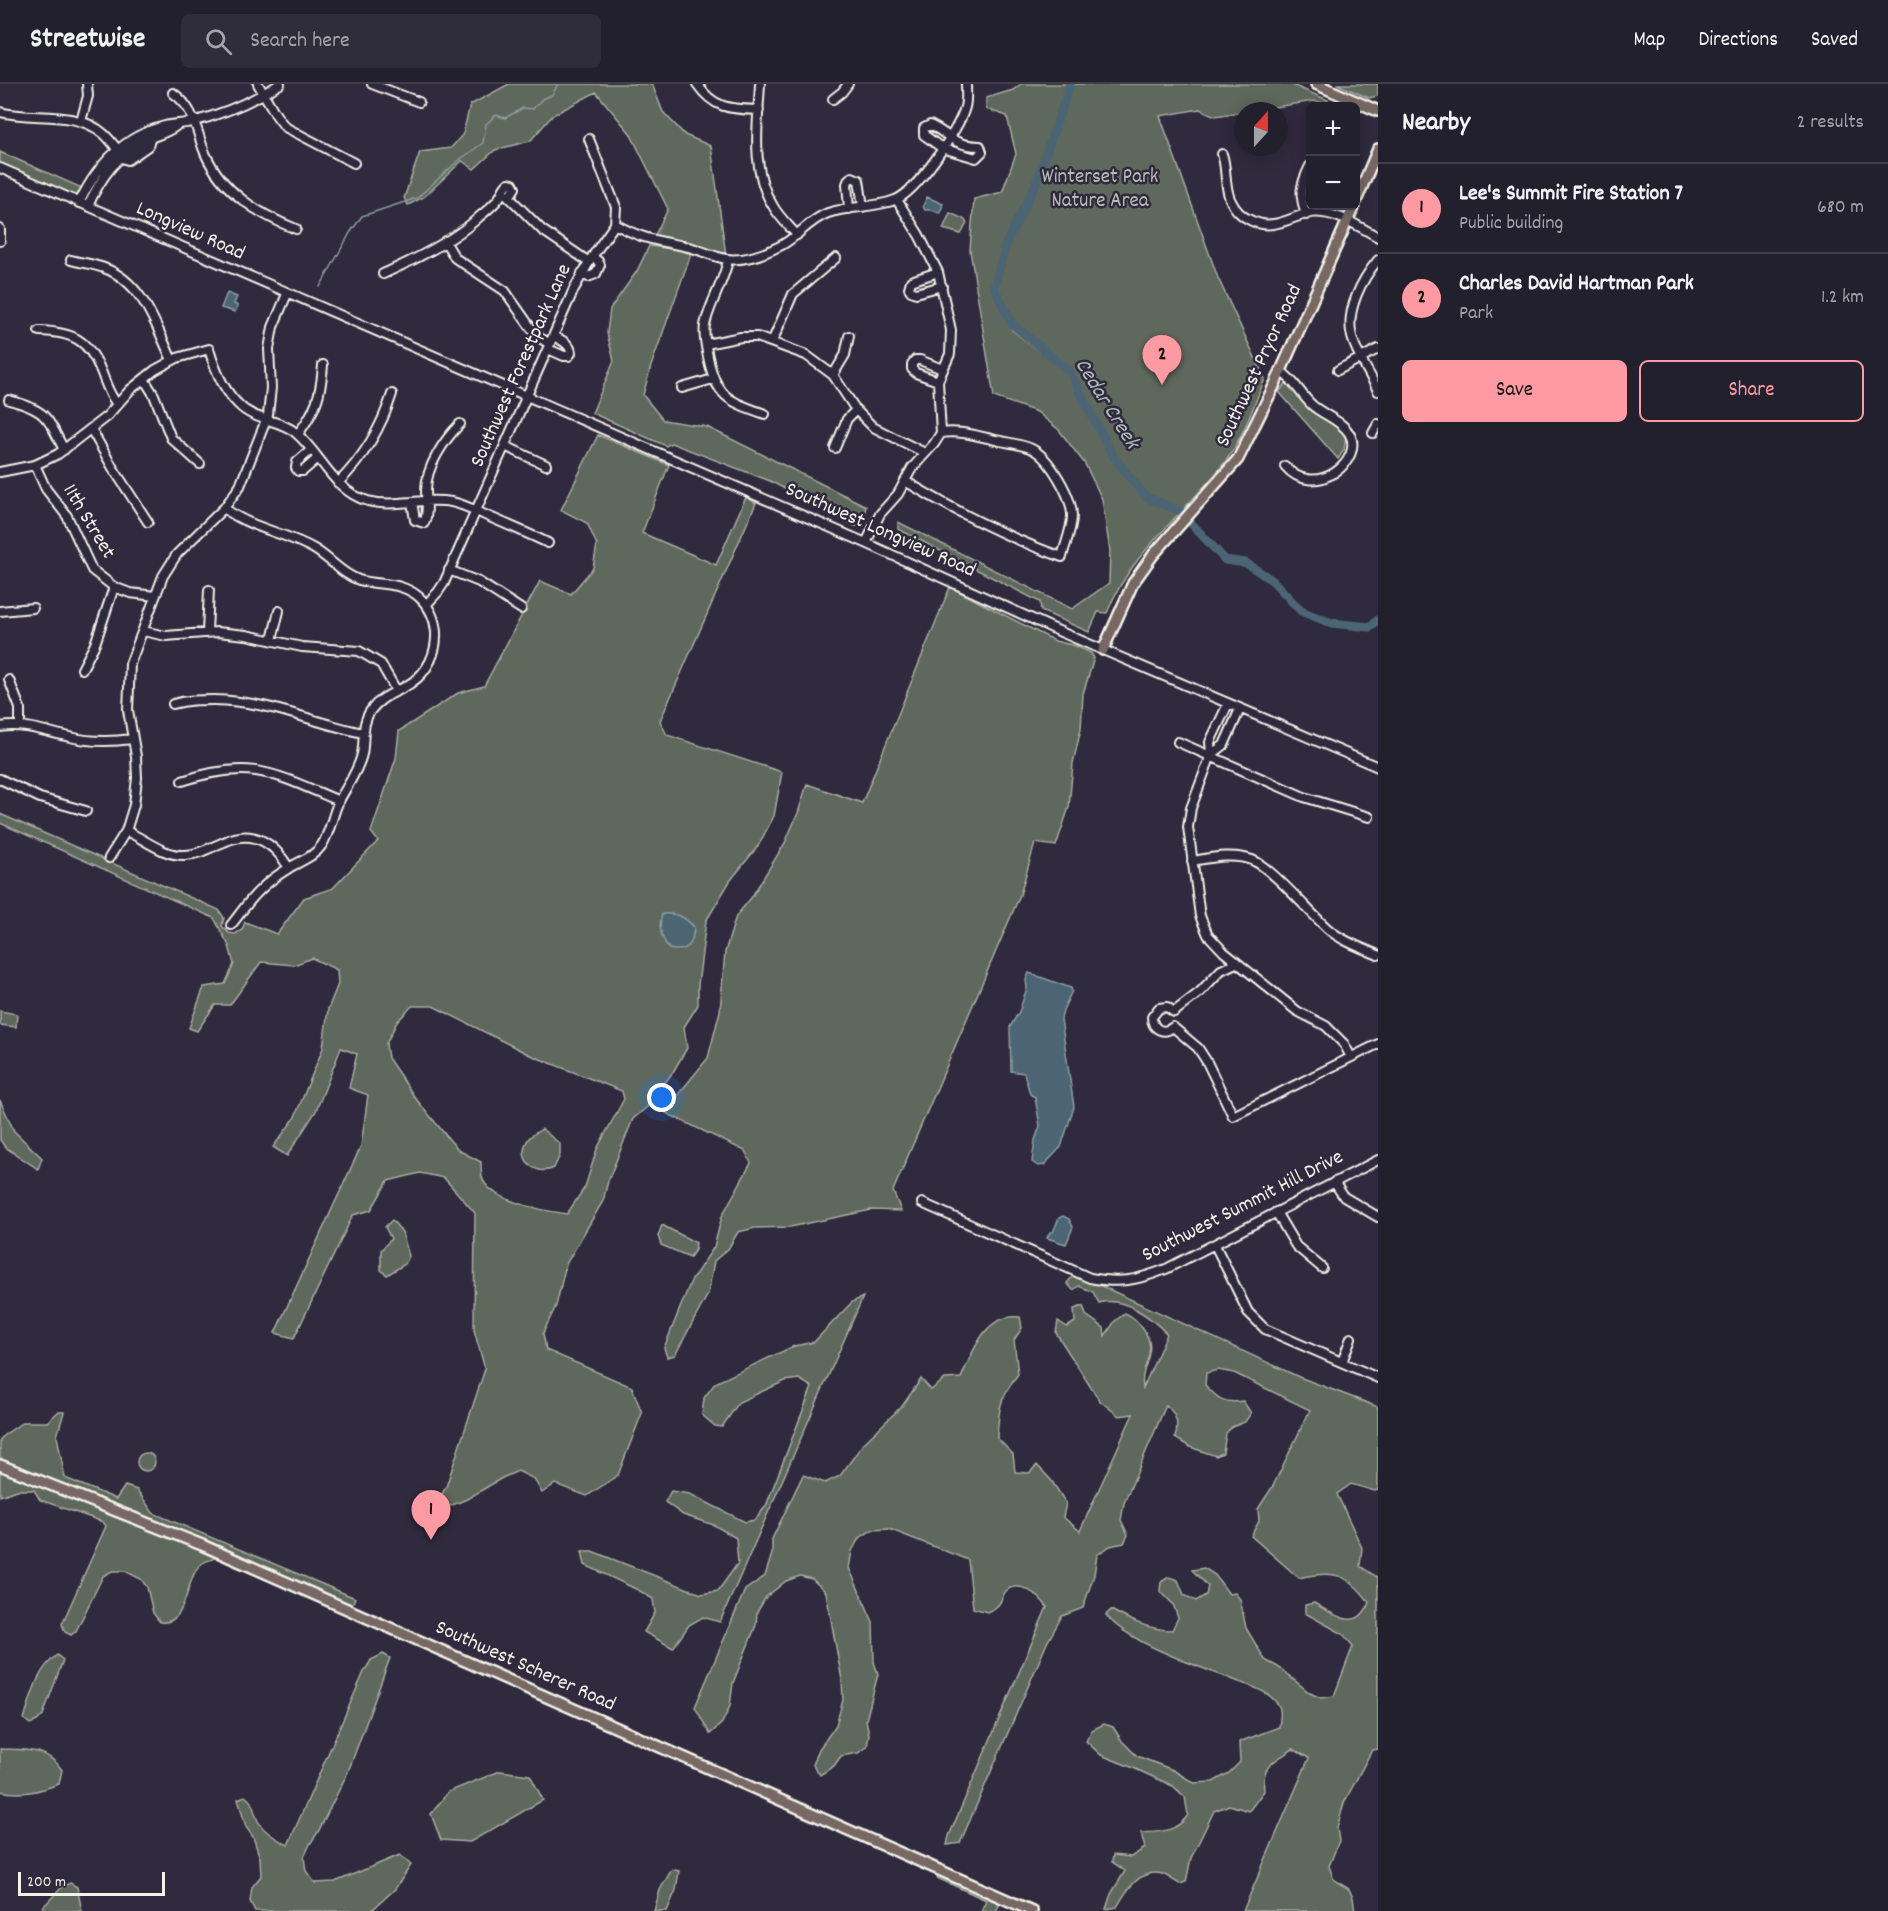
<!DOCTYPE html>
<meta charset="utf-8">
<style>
:root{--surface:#23202e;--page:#2f2d3a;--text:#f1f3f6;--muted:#a3a3aa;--line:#403e4a;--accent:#ff9aa2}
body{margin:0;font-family:Dekko,sans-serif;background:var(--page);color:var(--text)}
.controls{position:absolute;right:18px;top:18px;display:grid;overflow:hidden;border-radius:9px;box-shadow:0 3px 15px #0003}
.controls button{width:54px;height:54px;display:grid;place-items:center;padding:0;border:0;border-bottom:2px solid var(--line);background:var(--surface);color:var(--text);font:30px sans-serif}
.compass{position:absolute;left:1234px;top:18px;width:54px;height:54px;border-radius:50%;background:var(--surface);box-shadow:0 3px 15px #0003;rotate:21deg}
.scale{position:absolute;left:18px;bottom:15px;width:147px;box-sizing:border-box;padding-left:6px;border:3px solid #f4f1e8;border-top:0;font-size:16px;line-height:21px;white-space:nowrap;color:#f4f1e8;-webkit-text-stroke:4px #2f2a3d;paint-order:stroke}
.you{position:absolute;left:662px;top:1014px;width:21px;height:21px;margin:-15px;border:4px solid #fff;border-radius:50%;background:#1a73e8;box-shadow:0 0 0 9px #1a73e833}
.badge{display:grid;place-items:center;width:39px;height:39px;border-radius:50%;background:var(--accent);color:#111;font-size:20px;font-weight:700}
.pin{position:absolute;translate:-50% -50px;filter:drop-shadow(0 2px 3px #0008)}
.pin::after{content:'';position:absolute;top:32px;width:21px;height:18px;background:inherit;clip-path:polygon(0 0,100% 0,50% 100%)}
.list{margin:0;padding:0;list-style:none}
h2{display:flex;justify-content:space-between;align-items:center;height:78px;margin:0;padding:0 24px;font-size:26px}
h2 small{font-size:20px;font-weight:400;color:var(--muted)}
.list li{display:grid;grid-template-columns:39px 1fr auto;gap:18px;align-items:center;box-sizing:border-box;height:90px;padding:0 24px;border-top:2px solid var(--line)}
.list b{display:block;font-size:22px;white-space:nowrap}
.list p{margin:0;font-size:20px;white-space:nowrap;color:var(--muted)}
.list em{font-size:20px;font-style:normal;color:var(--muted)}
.actions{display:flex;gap:12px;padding:18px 24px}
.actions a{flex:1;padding:14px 0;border:2px solid var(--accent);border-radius:9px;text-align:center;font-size:21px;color:var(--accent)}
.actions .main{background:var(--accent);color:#111}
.icon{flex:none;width:33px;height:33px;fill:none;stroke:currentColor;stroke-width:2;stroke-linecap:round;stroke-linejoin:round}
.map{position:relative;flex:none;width:1378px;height:1827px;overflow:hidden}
header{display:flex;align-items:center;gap:36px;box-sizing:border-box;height:84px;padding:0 30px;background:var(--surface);border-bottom:2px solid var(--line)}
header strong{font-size:28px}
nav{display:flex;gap:33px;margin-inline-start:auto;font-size:21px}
.search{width:420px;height:54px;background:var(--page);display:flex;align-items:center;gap:15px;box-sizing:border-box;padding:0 21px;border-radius:9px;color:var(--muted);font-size:22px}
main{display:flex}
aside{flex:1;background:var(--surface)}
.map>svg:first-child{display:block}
.green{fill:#5e685c;stroke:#a9aca2;stroke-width:1.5;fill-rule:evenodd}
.water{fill:#4c6575;stroke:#8f9da3;stroke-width:1.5}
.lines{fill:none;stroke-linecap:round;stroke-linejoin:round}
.stream{stroke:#8f9da3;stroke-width:1.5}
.river{stroke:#4c6575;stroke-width:9}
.minor-casing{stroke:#f4f1e8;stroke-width:12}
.major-casing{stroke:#f4f1e8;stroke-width:14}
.minor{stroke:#2f2a3d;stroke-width:8}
.major{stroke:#776864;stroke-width:9}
.labels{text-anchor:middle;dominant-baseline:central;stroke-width:5;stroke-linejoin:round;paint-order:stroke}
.park-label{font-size:21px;fill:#b8bab0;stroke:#2f2a3d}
.street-label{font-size:21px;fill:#f4f1e8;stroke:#2f2a3d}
.water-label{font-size:22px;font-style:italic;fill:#b1b9ba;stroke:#2f2a3d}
</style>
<header>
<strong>Streetwise</strong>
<div class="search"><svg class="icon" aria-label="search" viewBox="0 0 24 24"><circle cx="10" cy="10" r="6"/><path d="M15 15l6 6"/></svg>Search here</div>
<nav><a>Map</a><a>Directions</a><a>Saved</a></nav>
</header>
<main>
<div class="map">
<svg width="1378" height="1827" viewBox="0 0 1378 1827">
<rect width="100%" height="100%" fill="#2f2a3d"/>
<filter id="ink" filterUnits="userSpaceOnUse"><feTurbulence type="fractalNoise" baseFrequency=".0167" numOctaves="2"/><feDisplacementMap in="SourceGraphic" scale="12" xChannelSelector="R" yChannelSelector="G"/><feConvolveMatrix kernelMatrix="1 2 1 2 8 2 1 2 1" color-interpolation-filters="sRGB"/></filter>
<g filter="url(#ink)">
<!-- green -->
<path class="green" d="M509,0h143l11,28 22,23 26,11 15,110 -48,-16 -24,-3 14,-28 -38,-76 -34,-41 -43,23 -23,26 -35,9 -21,19 -12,-8 -38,36 -16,8 -4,-7 16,-46 31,-4 12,-14 7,-29z
M1021,0h46l-33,98 -30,62 -12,40 1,6 19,40 53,41 26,46 -4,-15 -18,-31 -57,-47 -18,-37 12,-43 25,-45 39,-115h220l38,16v4l-14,-3 -99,15 -15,-7 -40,7 58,162 47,101c-12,28 -22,59 -40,83 -39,51 -94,89 -118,151l-9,-1 -9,20 -48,-21 -1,-9 -142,-73v-7l174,87 37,-26 1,-32 -8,-52 -17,-35 -26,-34 -22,-18 -43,-15 -24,-147 4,-51 28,-7 14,-38 -9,-38 -21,-7v-11l27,-8z
M1337,0h41v12l-9,2z
M0,68l82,36 -5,8 -5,-1 -72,-32z
M950,129l14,6 3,4 -6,11 -18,-5z
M649,162l30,4 12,4 -40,112 -8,29 20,25 44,7 159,79 -4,20h-7l-85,-45 -99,-38 -5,3 -74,-33 22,-52 -7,-28 3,-24 27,-38z
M1287,298l20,23 34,25 5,6 -2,14 -6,9 -59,-67z
M598,351l71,30 -27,68 74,32 30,-68 10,6 -96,218 7,14 115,37 -8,44 -16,30 -28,35 -24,40 -8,64v20l-14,22 3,21 -14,24 -26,35 -14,12 -25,62 -5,20 -37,63 -10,42 -13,27 3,17 86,37 10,26 -24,62 -31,21 -32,-12 -13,9 -8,-14 -16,-8 -16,7 -35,21 -37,15 16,-27 39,-118 -11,-39 1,-117 -31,-35 -24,-5 -32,8 -17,29 -18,5 -59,123 -19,-5 86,-187 7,-51 -19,-7 8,-34 -16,-6 -25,63 -29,45 -14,-9 21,-28 29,-71 5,-39 10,-25 -1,-14 -25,-12 -18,7 -33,-3 -31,43h-15l-18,26 -8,-3 15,-41 21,-3 9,-20 -5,-18 -15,-28 -214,-95v-9l219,96 5,8 -2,8 7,7 6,1 7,-4 3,-8 32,12 27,-36 29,-10 45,-47 -7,-9 25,-74 3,-27 59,-38 26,-7 56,-105 31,13 22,-26 4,-23 -10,-22 -26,-13zM412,922h21l97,49 92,36 2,8 -27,50 -12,38 -18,27c-21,-3 -79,-13 -85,-37 -1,-4 -1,-10 -1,-15l-23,-12 -42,-51 -28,-41 -2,-14 11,-22z
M950,503l105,54 21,5 15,7 3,5 -11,36 -2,35 -8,34 -4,44 -13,39 -21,-3 -15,52 -127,296 8,20 -30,-1 -81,17 -35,1 -17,4 -10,17 -14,12 -6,33 -33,61 -8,2 -3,-9 27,-67 23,-34 8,-31 29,-53 -6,-12 -79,-38 11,-17 31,-38 12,-47 5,-59 11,-36 15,-18 34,-55 13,-30 9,-29 55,19z
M0,927l17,3 -1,13 -16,-2z
M0,1016l14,31 28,27 -4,11 -33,-22 -5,-7z
M542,1045l18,15v11l-6,13c-21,10 -40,-13 -24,-31 3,-3 9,-6 12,-8z
M392,1136l10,12 7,24 -4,8 -18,11 -6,-5v-20l10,-11 -6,-12z
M662,1141l34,18 -1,7 -5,7 -29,-12 -3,-9z
M1073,1192l9,1 217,100 79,30v83l-3,1 -24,-7 -14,10 25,54 -2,18 18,12v171l-6,1 -28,53 -7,25 2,13 -10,25 5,14 15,9 4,9 2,13h-112l66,-153 -16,-9c-20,13 -32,16 -29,42l-15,20 -20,-6 -15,6 -23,47 -5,24 -6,2c-6,-3 -12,-8 -18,-10 -22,-6 -36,17 -45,33l-11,2 5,-15 14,-23 -13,-9 1,-7 18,2 14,-9 -4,-15c19,-1 36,-1 47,-18l-3,-18 -12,-11 -42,-19 -30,-12 -15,-14 6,-11 12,-6 9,3 9,14 15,15 36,14 21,13 19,-1 16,-9 11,-11 -1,-20 40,-15c1,-9 4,-19 -4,-26 -9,-11 -28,-16 -41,-21 -34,-13 -106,-37 -128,-65l5,-5c20,11 39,20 61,20l6,-12 -5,-14 -13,-13 1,-9 8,-5 9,3 6,15 12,6 10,-6 2,-9 -16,-16 12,-2 11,7 14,19 6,-1 5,6 6,29 19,32 13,7 32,26 11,5 13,-2 19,-50 -10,-12 -38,-21v-8l9,-2c19,11 44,31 55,-1 -21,-29 -36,-32 -70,-24l-48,-42 8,-15 -1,-12 15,-23 37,-76 -76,-37 -16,-3 -12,3 -1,12c13,14 19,19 38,16l8,12 -6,9 -13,5 -6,6 -3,20 -7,3 -26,-9 -15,-9c4,-14 2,-23 -9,-33l-42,98 -3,17 7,15 -4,8 -14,3 -13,9 -3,20 -11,33 -21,8 -15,27 -87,200 -13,2 2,-9 98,-229c-7,-11 -28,-28 -41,-16 -3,3 -4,9 -7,13 -3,4 -8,6 -12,8l-14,-4 -5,-48 -79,-31 -17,1 -13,8 -7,13 -3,17 24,54 1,40 4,12 -12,46 3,14 -2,13 -9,6 -17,3 -7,10 -14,9 -7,-10 6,-16 17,-24 7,-25 -1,-20 -16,-88 -14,-13 -12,-3 -14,5 -20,16 -9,15 -1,13 -23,58 -3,23 -8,17 -12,11 -15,-27 50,-117 20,-14 7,-22v-15l31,-64 22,8 15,-7 23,-32 40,-39 18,-26 10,11 14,-11 16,-1c12,-27 24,-65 59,-61l2,11 -8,12 4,34c-19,26 -19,33 -21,64l16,16 2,18 14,1 8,-8 14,15 15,23 -3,14 17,14 53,-117 -14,2 -20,-16 -43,-67 2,-12 9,6 8,-5 -1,-13 9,-3 3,9 18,13 1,8 10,-15 10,-8c9,4 12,8 18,16 17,23 -4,36 0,59l24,-54c-16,-17 -44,-38 -68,-31l-6,-11 -14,-6 -6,4 -6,-7z
M863,1213l-143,325 -17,-5 -14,8 -16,23 -29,-16 11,-19 -2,-14 -13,-8 -55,-26 -3,-14h10l109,43 17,-3 20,-28 -2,-25 -22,-13 -31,-10 -18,-13 6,-11 19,3 55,28 10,-2 11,-14 46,-119 -13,-8 -14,2 -46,21 -17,25 -7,-1 -13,-11 2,-17 11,-15 79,-37 20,-4 38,-40z
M58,1328h6l-7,24 8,42 51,21 9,-13 12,4 16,23 202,85 -4,8 -118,-52 -233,-95v-19l4,-5 19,-13h24z
M137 1378a9 9 0 1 1 18 0a9 9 0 1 1-18 0Z
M0,1385l218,88c-5,2 -13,4 -17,7 -17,15 -12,62 -41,58l-7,-9 -6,-26 -6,-8 -16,-8h-13l-9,5 -27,55 -5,4 -6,-3 -3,-8 44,-98 -3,-4 -63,-22 -6,-10h-17l-17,6z
M383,1570l7,4 -42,114 -30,60 -8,12 -6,13 2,14 9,12 20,-1 65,-27 11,10 -16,24 -24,22h-116l-5,-10 2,-14 9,-11 -1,-18 -7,-21 -7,-10 -8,-28 7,-3c10,7 8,15 13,25 6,11 19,18 30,24l76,-173 7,-12z
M57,1571l6,5 -20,55 -6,6 -7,3 -6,-5c8,-24 12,-48 33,-64z
M0,1665c24,1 47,-2 62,21l-3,14c-20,7 -37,12 -59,7z
M500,1687l30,4 13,25 -73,42 -29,-2 -10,-26 17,-22z
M672,1785l7,2 -3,19 -9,21h-13l6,-21z
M940,1790l61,28 -5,9h-15l5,-11 -49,-22z
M70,1799l7,4 5,24h-39v-4l19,-20z"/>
<!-- water -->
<path class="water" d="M927,113l16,7 -3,9 -9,-3h-6l-2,-4z
M227,209l10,4 -3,7 4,2 -3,6 -14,-4z
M662,830c14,-1 22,2 32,13 -1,18 -7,26 -25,22 -8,-12 -11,-21 -7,-35z
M1029,889l42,15 1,3 -9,19 -2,9 13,88 -13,40 -17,18 -6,1 -6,-4 3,-22 5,-14 -5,-29 -5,-3 -6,-21 -13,-2 -1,-44 9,-15 8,-24 -1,-8z
M1063,1132l6,3 4,8 -7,17 -19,-6 3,-6h3l6,-14z"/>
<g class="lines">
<!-- stream -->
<path class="stream" d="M320,203l30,-54 12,-17 55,-18 41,-37 25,-18 3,-19 10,-9 9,3 18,-10 10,1 9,-10 10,-4 6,-11"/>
<!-- river -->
<path class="river" d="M1070,0l-34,99 -30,61 -12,43 18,37 57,47 44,85 33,41 34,14 45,49 21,3 27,18 28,30 30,12 39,4 8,-7"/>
<!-- minor casing -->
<g class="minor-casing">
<path id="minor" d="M258,0l18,31 9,12 69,36
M372,0l47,18
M697,0c17,25 33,25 62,26
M760,0c-2,41 -10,86 13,122 6,11 16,20 24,29
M173,9c22,15 23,38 32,60 17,39 53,61 91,76
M833,15l9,-7 6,-8
M0,28c34,9 75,-3 104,22 8,7 14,17 21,25l3,1 20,-14 3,-9
M81,37l7,-25 -1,-12
M930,41c23,11 21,20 50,21l2,6 -6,6 -34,-10 -18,-13v-7z
M1222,70c5,14 2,30 8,45 5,11 11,17 22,22 28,12 45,-12 71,-8 18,2 39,15 55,24
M0,84l866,375 197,90 315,134
M507,111l35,35 47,32
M79,119c18,-38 44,-67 86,-77 8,-2 18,-2 27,-4 31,-8 61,-21 88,-38
M88,122c13,-29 29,-51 58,-66 10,-5 21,-7 30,-14
M849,125l-2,-25 2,-5 3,-2 7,3 4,27
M1306,131c-7,-22 -6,-29 4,-49
M615,140c27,15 39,16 69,22 12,2 23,8 34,11 20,7 44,-2 62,-11 18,-9 29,-26 48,-33 21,-7 46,-5 67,-13 21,-7 65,-72 70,-93 2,-7 1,-16 1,-23
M0,145v12
M445,157l10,17 50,33 26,37 9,10 10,6
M71,176c11,3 22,4 33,8 39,14 52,58 68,92
M728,176c-4,22 -18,42 -23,65 -2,10 1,22 3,32 8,40 20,44 57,57
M1378,176c-16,19 -33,51 -26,77 5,19 18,36 26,54
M938,188l-27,9 -2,7 2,3 5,2 26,-7
M582,189l6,4 8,-3 4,-9 -2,-4 -6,-4
M383,190c29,-13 73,-35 96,-57 7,-6 15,-12 20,-19 4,-6 5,-12 10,-15l4,1 2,4 -5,8
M39,247c33,1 49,8 62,40 5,12 7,22 16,33
M772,258l21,-48 43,-36
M706,260l35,-7h16l49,18 27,20 23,35 17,17 52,26
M548,265l16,7h5l2,-3c0,-9 -10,-13 -17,-17
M1338,286l40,-21
M1280,287c14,8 20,23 32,34 11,10 29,15 37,28 17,27 -35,68 -64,33
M833,291l12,-20 4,-19
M144,295l10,16 17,43 29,26
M938,297l-22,-8 -4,-4v-5l3,-4h5l22,9
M682,304l31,-9
M9,316c37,10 38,16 55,50
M91,345l22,39 35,54
M1373,349l5,-9
M298,350c18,-24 23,-39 25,-69
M505,362l41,19
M835,364l12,-29 9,-9
M311,366l-14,12 -1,6 2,3h5l15,-13
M35,381l11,24 21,27 25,54 22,17 16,6 25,3
M0,388l35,-7 23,-11 49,-38 23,-26 25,-20 22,-12 32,-9c6,21 14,41 30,56 15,16 41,14 57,28 26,22 37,58 72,68 27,7 56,-4 83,1 12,2 23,8 34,13 21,9 42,18 63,28
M905,397c50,30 103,57 157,76 3,-13 10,-28 10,-41 0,-19 -22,-58 -40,-67 -10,-5 -24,-6 -36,-9 -19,-4 -36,-10 -55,-7
M338,399c26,-26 43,-54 54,-89
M412,418l3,18 9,3c5,-10 2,-22 2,-33 0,-23 18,-50 34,-66
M224,424c27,21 61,24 90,41 16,9 27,25 45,31 20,6 42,1 60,17 10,9 16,22 17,35 1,20 -8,40 -25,51 -14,10 -29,12 -40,27 -10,14 -6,29 -9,44 -4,18 -16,33 -24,49 -6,14 -8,29 -16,42 -8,12 -22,16 -33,23 -10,6 -21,14 -29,22 -11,10 -20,24 -29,35
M866,459l14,-29 18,-20 14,-26 22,-24 7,-11 -3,-52 12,-27 1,-24 -13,-58 -19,-37 -22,-35
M449,486l30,12 42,27
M426,521l12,-13 6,-9 130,-294 18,-32 23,-33 1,-17 -27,-68
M0,527l33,-3
M143,547l23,5 51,-4 29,3 56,12 57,4 22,13 15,26
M207,548l2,-42
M272,556l7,-29
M82,585l13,-25 19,-57
M9,596l11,28v17
M173,620c14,-4 26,-4 41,-4 56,1 96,22 149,33
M1228,620l-18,38 1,13 -20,53 -3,19 12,89 8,19 16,17 73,59 29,15 18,18 7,13
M0,643c25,-4 46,5 70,10 20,5 41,5 62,2
M1178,658l126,55 65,20
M1211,671l13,-10 16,-36
M0,695l40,19 46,13
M182,697c70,-23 93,-7 157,20
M126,747c19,8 37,25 59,24 14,0 26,-8 39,-13 29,-14 50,1 65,26
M109,774l17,-27 8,-26 3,-27 -1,-22 -8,-46 2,-46 33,-88 14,-22 47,-46 16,-22 28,-71 3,-27 -2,-39 4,-22 14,-33
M1192,777c19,-3 41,-8 60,-1 19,7 59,54 76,69 14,12 34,19 50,26
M1174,928l26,-20 21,-22 15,-7
M1173,943l25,21 9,14 26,54 145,-72
M1173,943c-10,8 -21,2 -21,-10l7,-9 8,-1 7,5
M1334,1098l10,15 34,20
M922,1119l168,75c31,6 48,2 76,-9l212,-109
M1276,1128l20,34 26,22
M1215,1161l33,67 17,17 113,49
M1342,1278l9,-24"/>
</g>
<!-- major casing -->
<g class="major-casing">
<path id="major" d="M1316,0l62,27
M1356,117l22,-52
M1103,566l30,-67 20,-28 85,-96 38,-77 78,-176
M0,1381l202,80 830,366"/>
</g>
<!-- minor -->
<use href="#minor" class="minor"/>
<!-- major -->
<use href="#major" class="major"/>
</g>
</g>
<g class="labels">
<!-- park labels -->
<g class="park-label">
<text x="1100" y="94">Winterset Park<tspan x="1100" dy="24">Nature Area</tspan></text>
</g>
<!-- street labels -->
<g class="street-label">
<text transform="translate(190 148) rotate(24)">Longview Road</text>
<text transform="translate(522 282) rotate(-66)">Southwest Forestpark Lane</text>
<text transform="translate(1260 282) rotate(-65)">Southwest Pryor Road</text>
<text transform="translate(88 438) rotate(59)">11th Street</text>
<text transform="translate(880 447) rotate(24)">Southwest Longview Road</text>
<text transform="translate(1243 1123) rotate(-27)">Southwest Summit Hill Drive</text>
<text transform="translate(525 1583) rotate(24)">Southwest Scherer Road</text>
</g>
<!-- water labels -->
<g class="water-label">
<text transform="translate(1106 320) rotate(58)">Cedar Creek</text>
</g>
</g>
</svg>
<div class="controls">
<button>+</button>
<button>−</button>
</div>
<svg class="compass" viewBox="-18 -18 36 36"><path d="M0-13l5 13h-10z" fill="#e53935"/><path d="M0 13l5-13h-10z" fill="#a3a3aa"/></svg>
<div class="scale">200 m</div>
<div class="you"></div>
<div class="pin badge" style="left:431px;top:1456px">1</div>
<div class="pin badge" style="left:1162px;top:301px">2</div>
</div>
<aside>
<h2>Nearby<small>2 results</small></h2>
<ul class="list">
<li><span class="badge">1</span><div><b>Lee's Summit Fire Station 7</b><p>Public building</p></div><em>680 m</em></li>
<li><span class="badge">2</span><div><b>Charles David Hartman Park</b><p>Park</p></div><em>1.2 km</em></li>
</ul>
<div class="actions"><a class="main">Save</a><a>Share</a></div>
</aside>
</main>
